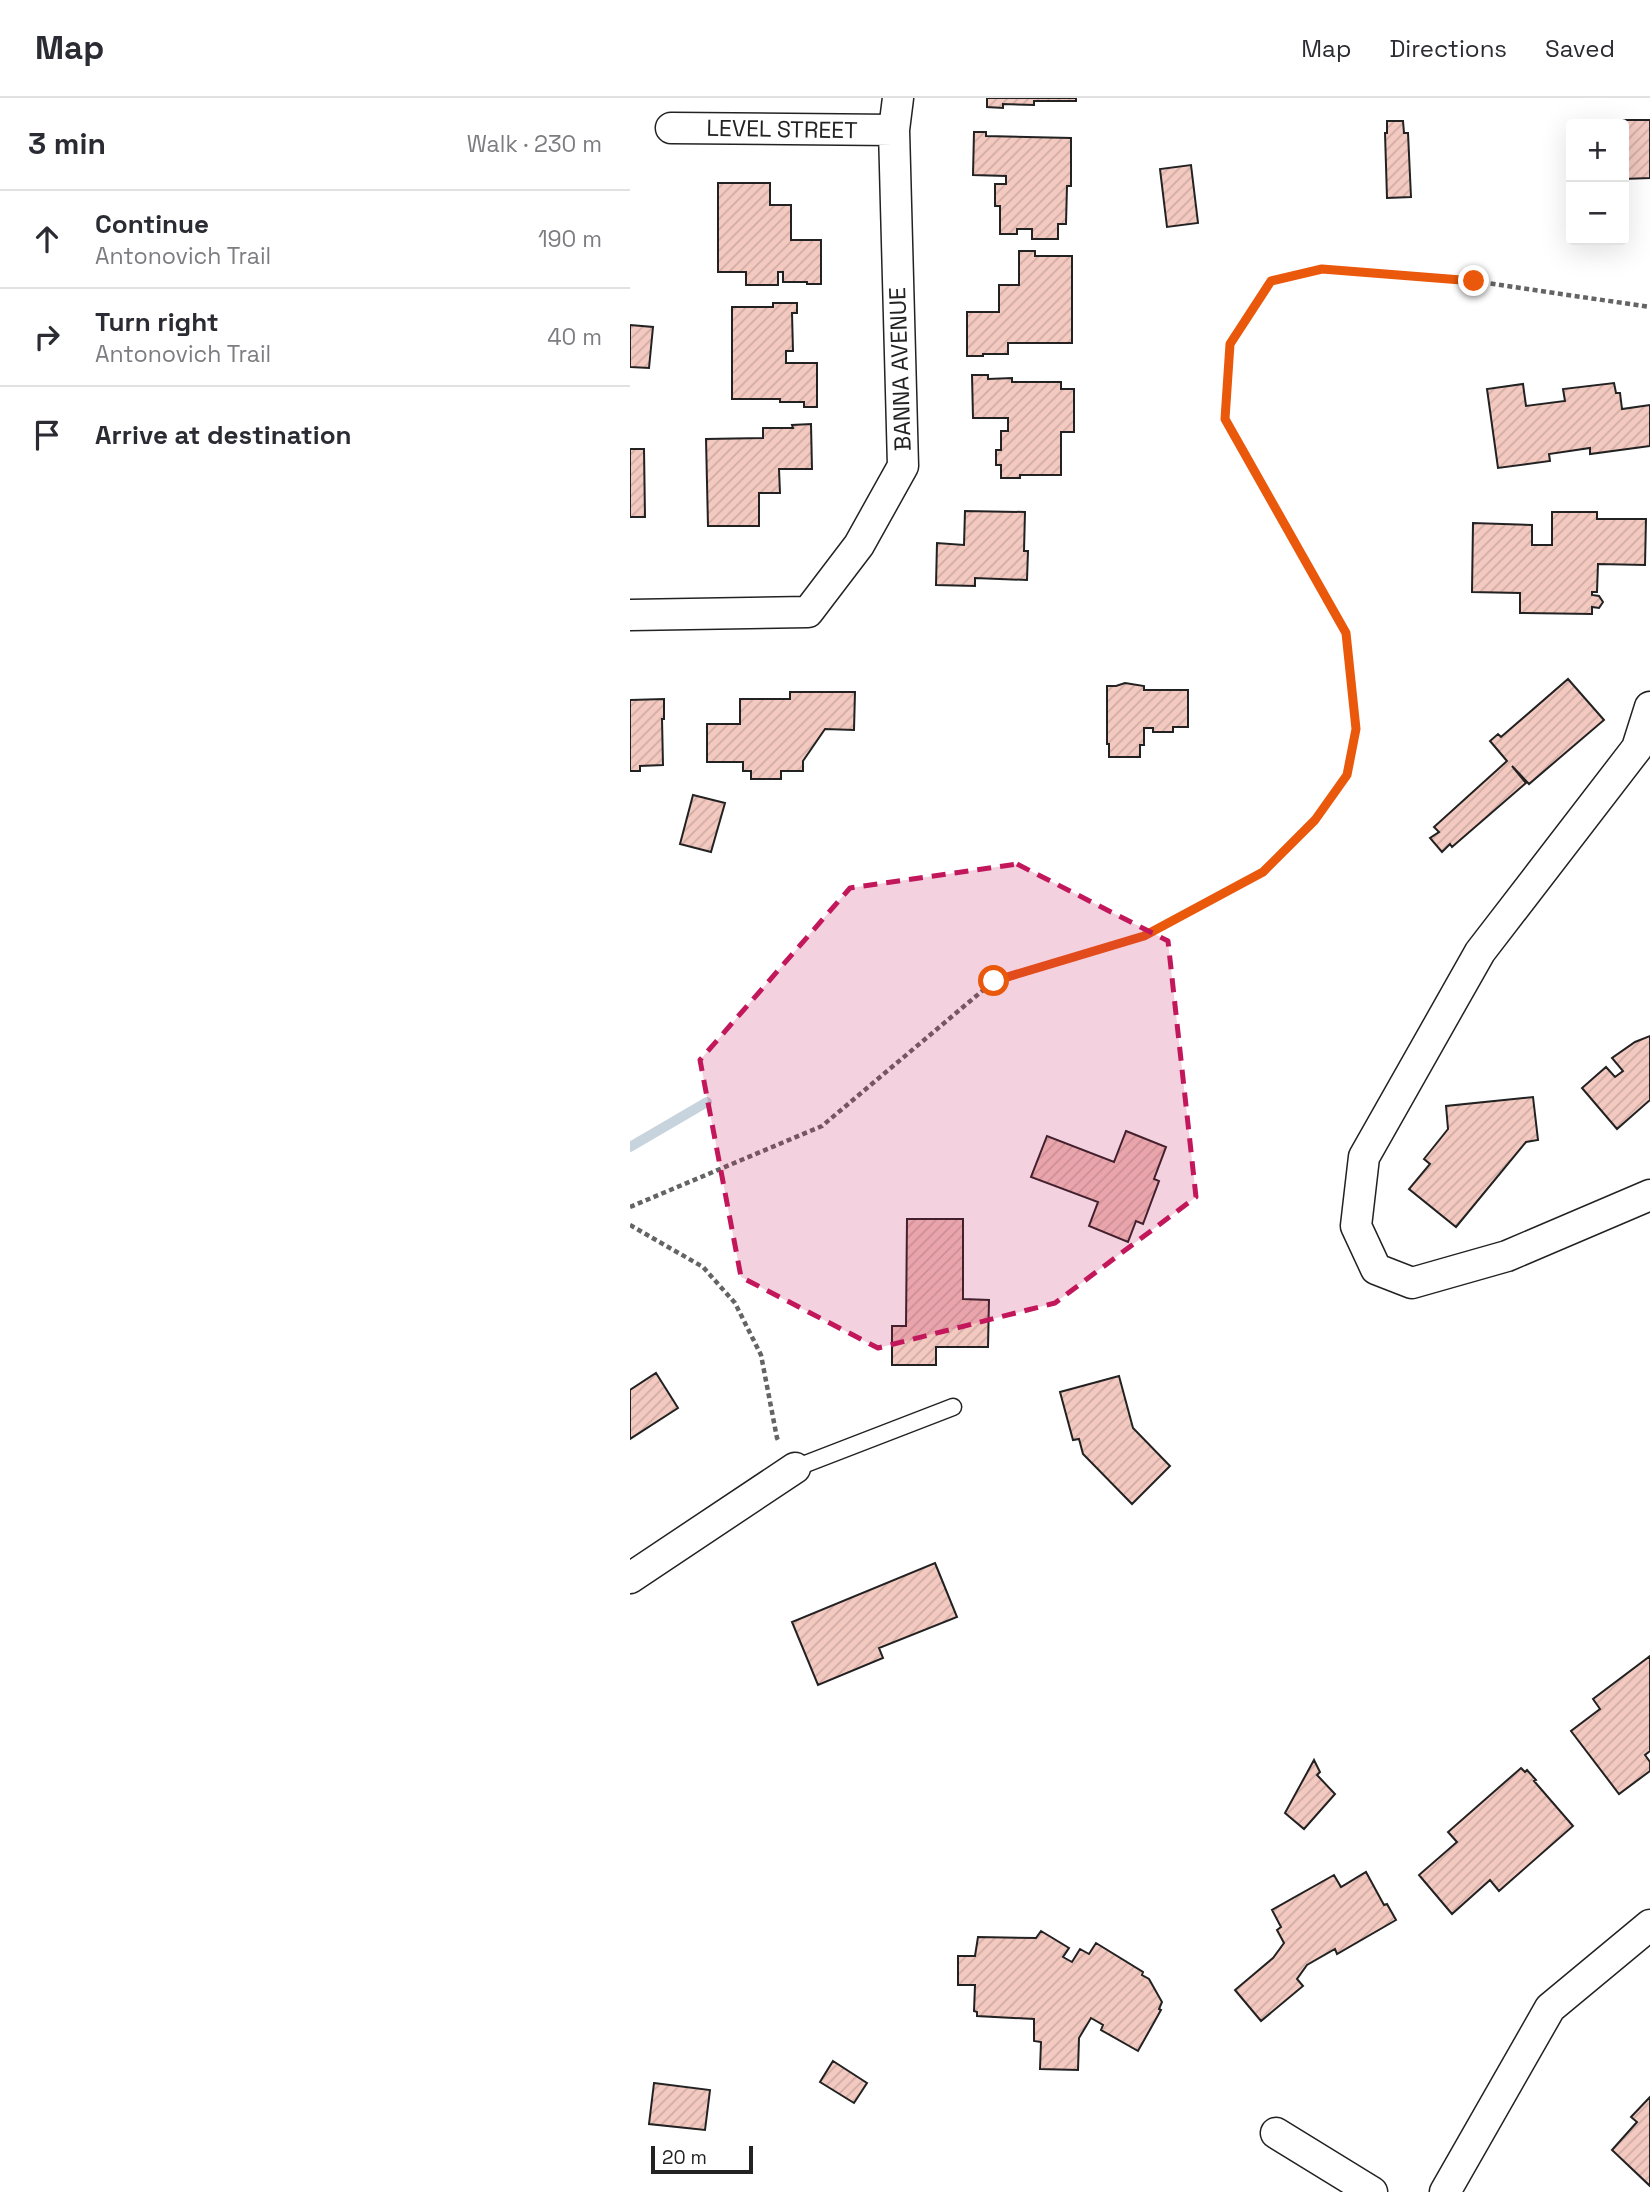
<!DOCTYPE html>
<meta charset="utf-8">
<style>
:root{--surface:#fff;--page:#f2f2f3;--text:#2b2b33;--muted:#7c7c81;--line:#e1e1e2}
body{margin:0;font-family:"Space Grotesk",sans-serif;background:var(--page);color:var(--text)}
.controls{position:absolute;right:21px;top:21px;display:grid;overflow:hidden;border-radius:7px;box-shadow:0 7px 28px #0002}
.controls button{width:63px;height:63px;display:grid;place-items:center;padding:0;border:0;border-bottom:2px solid var(--line);background:var(--surface);color:var(--text);font:35px sans-serif}
.scale{position:absolute;left:21px;bottom:18px;width:102px;box-sizing:border-box;padding-left:7px;border:4px solid #222;border-top:0;font-size:19px;line-height:24px;white-space:nowrap;color:#222;-webkit-text-stroke:5px #fff;paint-order:stroke}
.stop{position:absolute;width:21px;height:21px;margin:-16px;border:5px solid #ea580c;border-radius:50%;background:#fff}
.stop.end{background:#ea580c;border-color:#fff;box-shadow:0 2px 7px #0008}
.list{margin:0;padding:0;list-style:none}
h2{display:flex;justify-content:space-between;align-items:center;height:91px;margin:0;padding:0 28px;font-size:30px}
h2 small{font-size:23px;font-weight:400;color:var(--muted)}
.list li{display:grid;grid-template-columns:46px 1fr auto;gap:21px;align-items:center;box-sizing:border-box;height:98px;padding:0 28px;border-top:2px solid var(--line)}
.list b{display:block;font-size:26px;white-space:nowrap}
.list p{margin:0;font-size:23px;white-space:nowrap;color:var(--muted)}
.list em{font-size:23px;font-style:normal;color:var(--muted)}
.icon{flex:none;width:38px;height:38px;fill:none;stroke:currentColor;stroke-width:2;stroke-linecap:round;stroke-linejoin:round}
.map{position:relative;flex:none;width:1020px;height:2094px;overflow:hidden}
header{display:flex;align-items:center;gap:42px;box-sizing:border-box;height:98px;padding:0 35px;background:var(--surface);border-bottom:2px solid var(--line)}
header strong{font-size:33px}
nav{display:flex;gap:38px;margin-inline-start:auto;font-size:24px}
main{display:flex}
aside{flex:1;background:var(--surface)}
.map>svg:first-child{display:block}
.lines{fill:none;stroke-linecap:round;stroke-linejoin:round}
.stream{stroke:#c7d3dd;stroke-width:10}
.building{fill:url(#building-hatch);stroke:#222;stroke-width:2}
.service-casing{stroke:#222;stroke-width:19}
.minor-casing{stroke:#222;stroke-width:33}
.path{stroke:#646464;stroke-width:4.5;stroke-dasharray:5 3.5;stroke-linecap:butt}
.service{stroke:#fff;stroke-width:16}
.minor{stroke:#fff;stroke-width:30}
.route{stroke:#ea580c;stroke-width:9}
.marked{fill:#c2185b;fill-opacity:0.2;stroke:#c2185b;stroke-width:5;stroke-dasharray:14 9;stroke-linejoin:round}
.labels{text-anchor:middle;dominant-baseline:central;stroke-width:5;stroke-linejoin:round;paint-order:stroke}
.street-label{font-size:23px;fill:#222;stroke:#fff}
</style>
<header>
<strong>Map</strong>
<nav><a>Map</a><a>Directions</a><a>Saved</a></nav>
</header>
<main>
<aside>
<h2>3 min<small>Walk · 230 m</small></h2>
<ul class="list">
<li><svg class="icon" aria-label="ahead" viewBox="0 0 24 24"><path d="M12 20V5M6 11l6-6 6 6"/></svg><div><b>Continue</b><p>Antonovich Trail</p></div><em>190 m</em></li>
<li><svg class="icon" aria-label="right" viewBox="0 0 24 24"><path d="M7 20v-9h11M14 6l5 5-5 5"/></svg><div><b>Turn right</b><p>Antonovich Trail</p></div><em>40 m</em></li>
<li><svg class="icon" aria-label="arrive" viewBox="0 0 24 24"><path d="M6 21V4h12l-3 4 3 4H6"/></svg><div><b>Arrive at destination</b></div></li>
</ul>
</aside>
<div class="map">
<svg width="1020" height="2094" viewBox="0 0 1020 2094">
<defs>
<pattern id="building-hatch" width="6" height="6" patternUnits="userSpaceOnUse" patternTransform="scale(1.75)"><rect width="6" height="6" fill="#f3c9c0"/><path d="M-1 1l2-2M0 6l6-6M5 7l2-2" fill="none" stroke="#d0aca5"/></pattern>
</defs>
<rect width="100%" height="100%" fill="#fff"/>
<g class="lines">
<!-- stream -->
<path class="stream" d="M0,1049l77,-45"/>
</g>
<!-- building -->
<path class="building" d="M357,0h89v3h-42v4l-31,-1v4l-16,-1z
M988,22h32v58l-26,1v-55h-5z
M757,23h16l1,12h4l3,64 -24,1 -2,-65h2z
M344,34h12v4l85,2v48h-4l-1,38h-8v15h-26v-10h-15v5h-17v-28h-5v-22h11v-8l-33,-1z
M561,67l7,58 -31,4 -7,-58z
M88,85h52v22h21v35h30v44h-14v-2h-24v-10h-5v13h-32v-13h-28z
M389,153h16v5h37v87h-64v11h-25v2h-16v-44h32v-27h20z
M143,205h24v10h-5l1,38h-7v12h31v44h-13v-5h-24v-3h-48v-92h41z
M0,227l23,2 -4,41 -19,-1z
M342,277h16v4l24,-1v4h49v7h13v43h-13v43h-41v3h-19v-13h-5v-15h5v-19h7v-13h-35z
M984,285l2,10h4l2,16 28,-4v41l-60,8v-6l-41,6 1,7 -52,7 -11,-79 36,-5 3,22 39,-5 -2,-12z
M181,326l1,45h-33l1,24h-21v33h-51l-2,-87 57,-1v-10h30l-1,-3z
M0,351h14l1,68h-15z
M335,413l60,1 -1,39h4l-1,29 -52,-2v8l-39,-1 1,-42 27,2z
M922,414h45v7h49l-1,46 -47,-1 -1,28h-5v3l7,1 4,6 -4,6 -7,-1v7l-72,-1v-20l-48,-1 1,-69 59,2v20h20z
M938,581l36,41 -75,64 -17,-18 14,17 -74,64 -2,-3 -8,8 -12,-14 9,-6 -5,-5 73,-66 -17,-20 8,-7 3,3z
M495,585l19,3v4h44v37h-15v5h-20v-4h-9v17h-4v12h-31v-13h-2v-58h9z
M160,594h65l-1,38 -29,-1 -22,32v10h-22v8h-30v-8h-8v-9h-36v-38h33v-25h50z
M34,601v20h-2l1,46 -23,1v5h-10v-71z
M63,697l32,8 -14,49 -31,-8z
M1020,938v64l-33,29 -35,-41 24,-21 9,10 8,-6 -11,-13 23,-16z
M903,999l5,43 -12,2 -70,85 -47,-38 21,-25 -6,-5 24,-30 -2,-23z
M496,1033l40,16 -12,32 5,2 -16,43 -7,-3 -8,21 -39,-16 9,-24 -67,-25 16,-41 67,26z
M277,1121h56v80l26,1 -1,47h-52v18h-44v-39h14z
M26,1275l22,35 -48,31v-49z
M489,1278l14,52 37,38 -38,38 -49,-50 -4,-15 -6,1 -13,-48z
M305,1465l22,54 -78,31 4,10 -65,27 -26,-63z
M1020,1558v95l-5,4 5,7v9l-31,23 -48,-63 29,-22 -7,-10z
M684,1662l6,12 -3,3 18,19 -31,35 -19,-16z
M891,1670l4,4 2,-2 9,10 -2,1 39,45 -74,65 -9,-11 -38,34 -33,-39 38,-33 -9,-10z
M736,1774l18,33 3,-1 9,16 -59,34 -2,-5 -28,16 -10,14 6,7 -42,35 -26,-31 38,-32 11,-15 -7,-13 4,-3 -9,-17 62,-35 7,12z
M411,1833l28,17 -6,9 9,5 8,-13 9,5 7,-11 47,29 -1,3 7,4 13,23 -3,7 2,1 -23,41 -37,-21 2,-5 -12,-7 -12,20 -1,32 -38,-1 1,-27 -7,-1v-22l-57,-3v-4l-3,-1 1,-26h-17v-29h17l3,-19 58,1z
M203,1963l34,22 -13,20 -34,-21z
M24,1985l56,7 -5,40 -56,-6z
M1020,1999v89l-38,-36 25,-28 -6,-5z"/>
<g class="lines">
<!-- service casing -->
<g class="service-casing">
<path id="service" d="M165,1370l158,-61"/>
</g>
<!-- minor casing -->
<g class="minor-casing">
<path id="minor" d="M41,30l223,2
M0,517l178,-3 51,-67 44,-79 -9,-336 4,-32
M1020,609l-13,41 -157,204 -116,205 -8,69 20,43 36,14 95,-27 143,-61
M0,1480l165,-110
M646,2035l96,59
M815,2094l105,-184 100,-83"/>
</g>
<!-- path -->
<path class="path" d="M0,1109l192,-81 172,-145 150,-45 119,-64 52,-52 32,-45 9,-46 -10,-96 -121,-214 5,-75 41,-63 51,-12 151,12 177,26
M0,1127l73,42 32,36 26,52 16,83 2,4"/>
<!-- service -->
<use href="#service" class="service"/>
<!-- minor -->
<use href="#minor" class="minor"/>
</g>
<g class="lines">
<!-- route -->
<path class="route" d="M364,883l150,-45 119,-64 52,-52 32,-45 9,-46 -10,-96 -121,-214 5,-75 41,-63 51,-12 152,12"/>
</g>
<!-- marked area -->
<path class="marked" d="M387,766l151,77 28,256 -141,106 -177,45 -137,-71 -41,-217 150,-172z"/>
<g class="labels">
<!-- street labels -->
<g class="street-label">
<text transform="translate(152 31) rotate(1)">LEVEL STREET</text>
<text transform="translate(270 271) rotate(-92)">BANNA AVENUE</text>
</g>
</g>
</svg>
<div class="controls">
<button>+</button>
<button>−</button>
</div>
<div class="scale">20 m</div>
<div class="stop" style="left:364px;top:883px"></div>
<div class="stop end" style="left:844px;top:183px"></div>
</div>
</main>
